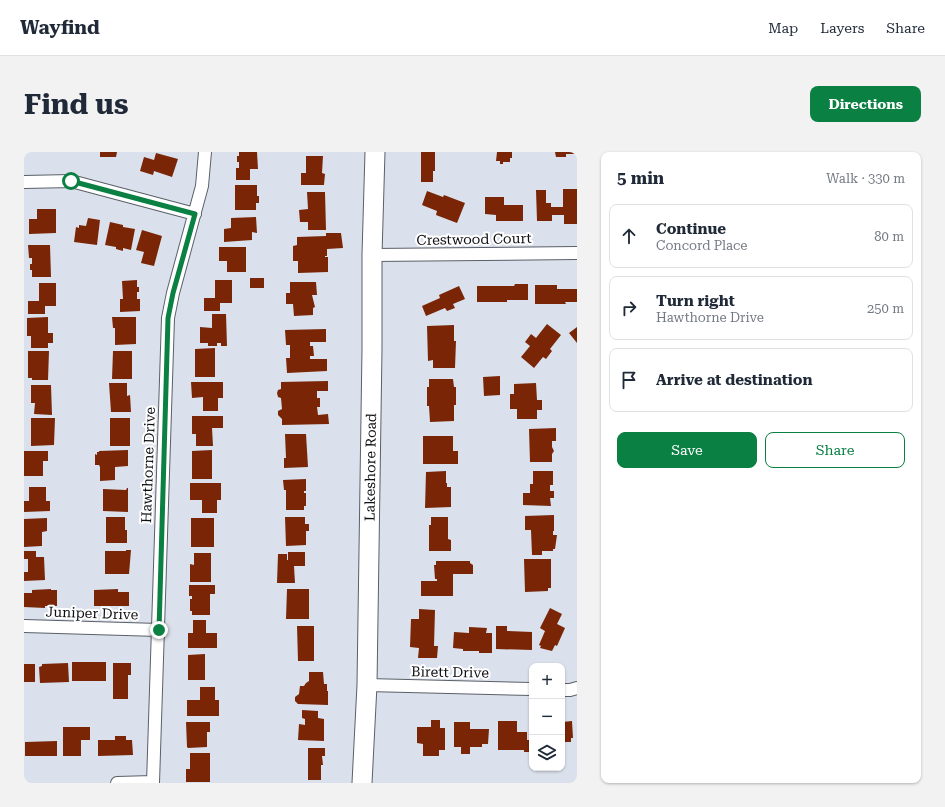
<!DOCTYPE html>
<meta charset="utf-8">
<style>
:root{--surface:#fff;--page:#f2f2f3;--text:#1f2937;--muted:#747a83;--line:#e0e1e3;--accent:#0b8043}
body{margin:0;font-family:"Roboto Serif",serif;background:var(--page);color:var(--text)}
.controls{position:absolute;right:12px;bottom:12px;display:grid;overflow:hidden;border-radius:8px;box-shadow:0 1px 3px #0004}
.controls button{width:36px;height:36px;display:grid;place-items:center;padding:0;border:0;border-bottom:1px solid var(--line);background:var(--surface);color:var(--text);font:20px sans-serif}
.stop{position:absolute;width:12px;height:12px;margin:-9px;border:3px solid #0b8043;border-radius:50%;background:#fff}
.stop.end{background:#0b8043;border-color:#fff;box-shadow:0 1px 4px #0008}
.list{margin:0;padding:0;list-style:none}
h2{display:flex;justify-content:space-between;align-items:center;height:52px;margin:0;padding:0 16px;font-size:17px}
h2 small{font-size:13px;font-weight:400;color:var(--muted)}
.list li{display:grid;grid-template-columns:26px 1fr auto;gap:12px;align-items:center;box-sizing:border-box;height:64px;margin:0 8px 8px;padding:0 8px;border:1px solid var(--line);border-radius:8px}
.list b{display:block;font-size:15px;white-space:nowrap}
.list p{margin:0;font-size:13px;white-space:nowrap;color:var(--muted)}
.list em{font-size:13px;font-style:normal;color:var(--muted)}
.actions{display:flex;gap:8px;padding:12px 16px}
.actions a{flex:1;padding:9px 0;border:1px solid var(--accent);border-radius:8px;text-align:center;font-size:14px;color:var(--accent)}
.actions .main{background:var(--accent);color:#fff}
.icon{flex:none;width:22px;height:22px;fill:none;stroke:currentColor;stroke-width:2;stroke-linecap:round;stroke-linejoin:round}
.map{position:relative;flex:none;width:553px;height:631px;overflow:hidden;border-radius:8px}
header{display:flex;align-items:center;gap:24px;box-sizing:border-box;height:56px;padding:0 20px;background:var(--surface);border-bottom:1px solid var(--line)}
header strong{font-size:19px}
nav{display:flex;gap:22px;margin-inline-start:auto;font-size:14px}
.intro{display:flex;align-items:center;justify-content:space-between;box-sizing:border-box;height:96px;padding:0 24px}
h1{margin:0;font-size:28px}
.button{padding:10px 18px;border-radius:8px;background:var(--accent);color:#fff;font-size:14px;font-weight:700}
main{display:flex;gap:24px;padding:0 24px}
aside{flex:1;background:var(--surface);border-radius:8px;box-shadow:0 1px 3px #0004}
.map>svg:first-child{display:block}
.building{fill:#792506}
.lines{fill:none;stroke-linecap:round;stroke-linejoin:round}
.minor-casing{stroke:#5a5f68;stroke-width:14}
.primary-casing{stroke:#5a5f68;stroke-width:21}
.minor{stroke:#fff;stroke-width:12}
.primary{stroke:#fff;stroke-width:19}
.route{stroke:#0b8043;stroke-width:5}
.labels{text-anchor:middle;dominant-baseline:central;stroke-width:4;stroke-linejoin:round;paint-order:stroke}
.street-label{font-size:14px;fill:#0d0e12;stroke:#fff}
</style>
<header>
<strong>Wayfind</strong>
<nav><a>Map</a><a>Layers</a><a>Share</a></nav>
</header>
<div class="intro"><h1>Find us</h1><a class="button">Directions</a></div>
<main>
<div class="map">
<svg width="553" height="631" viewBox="0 0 553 631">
<rect width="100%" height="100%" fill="#dbe1ec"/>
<!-- building -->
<path class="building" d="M76,0h17l-1,5h-16z
M215,0h18l1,17h-8v11h-14v-12h3v-6h-2v-6h2z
M397,0h14v19h-2v11h-12z
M473,0h15v6h-2v4h-7v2h-3v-3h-4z
M531,0h22v2h-11v3h-10z
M132,1l22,6 -6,18 -18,-6 -1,4 -13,-4 4,-14 10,3z
M282,4h17l-1,17 3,1 -1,11h-23v-12h5z
M211,33h22v11h2v7h-3v7h-21z
M539,37h14v35h-13v-9h-12v6h-15l-1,-31h10v13h5v4h12z
M403,39l16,6 1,-2 21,8 -8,20 -21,-8 1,-4 -15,-6z
M283,40h18l1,38h-18v-8h-8l-1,-12 9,-1z
M461,45h19v8h19v16h-27v-6l-11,-1z
M13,57h19v24l-27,1v-15h8z
M232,65l1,16 -5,-1v8l-28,2v-13l7,-1v-10z
M64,66l12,2 -3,25 -23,-3 2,-15 3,1v-3l7,1z
M86,70l13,3v2l12,2 -4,21 -8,-2v3l-7,-2v-2l-11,-2z
M118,78l20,6 -8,30 -13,-3 3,-11 -8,-2z
M302,81h15l2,15 -16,1v7h-2v1h3v15l-30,1v-12h-5v-15l4,-1v-8l29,-1z
M4,93h22l1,32h-19v-7h-2v-6h2v-6h-3z
M195,95h27v25h-19v-11h-8z
M226,126h14v10h-14z
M113,128v7h2v5h-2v7h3v12l-20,1v-13h3l-1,-18z
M191,128h17v23h-12v8h-16v-13h11z
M266,130h26l1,13h-5l3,12 -2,1v7l-19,1 -1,-12h-7v-11h4z
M15,131h17v23h-11v8h-17v-13h11z
M491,132h13v16h-21v2h-30v-16h37z
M511,133h22v4h20v13h-12l1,2h-31z
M435,134l6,13 -12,5 2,4 -8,3 -2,-3 -19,8 -4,-10 18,-8 -1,-3z
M188,162h14l1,32h-6v-3h-4v3h-9v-3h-8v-16l12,1z
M24,165v16h5v10h-5v5h-17v-12h-4v-18z
M88,165h24v27l-21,1v-17h-2z
M523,172l14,11 -11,14 2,2 -6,8 -3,-2 -9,11 -13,-11 9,-11 -5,-4 6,-8 5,4z
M430,173v16h2l-1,27h-22v-8l-5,1 -1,-35z
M553,175v16l-8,-10z
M302,177v13h-16v4h3l1,10h-4v3h17v12l-40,2 -1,-15h4v-13h-4l-1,-15z
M191,196v29h-20v-28z
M4,199h21l-1,29h-16v-2h-4z
M89,199h19v28h-20z
M476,224v19l-16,1 -1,-19z
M405,227h24l1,8h2v18h-2v16l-24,1 -1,-16h-2v-19h2z
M304,229v10h-11v7h3v9h-3l1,8 10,-1 1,10 -47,1v-6l-4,-4v-4l4,-2 -1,-11 -3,-1 -1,-4 1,-3 3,-1v-7z
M167,230h32v16h-5v13h-15v-14l-11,1z
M85,231h18v13l3,-1 1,17h-20z
M512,231l1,17h5v10h-5v9h-20v-10h-7v-15h4v-10z
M7,233h20l1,30 -18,-1 1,-11h-4z
M168,264h31v12h-11l1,18h-17v-12h-4z
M7,266h24l-1,27 -23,1z
M86,266h20v28h-20z
M532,276v13h-4v6l2,4 -2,3v8h-22l-1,-33z
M261,282h21l2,33 -24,1v-10h2z
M399,284h30v15h5v13h-35z
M104,298v16l-13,1v13l-15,1v-14l-1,-2h-4v-11l2,1v-3h2v-1z
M188,298v29h-20v-28z
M0,299h24v10h-5v15h-19z
M422,319v12h1v4h4v20l-26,1 1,-36z
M509,319h20v14h-3v6h4v7h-4l1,8 -28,-1v-12h7v-9h3z
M282,327v12h-2v2h2v13h-2v4h-18v-20h-2l-1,-10z
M166,331h31v17h-4v13h-15v-13h-12z
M5,335h17v14h4v10l-26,1v-11h5z
M103,336h1v24l-25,-1v-22l23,1z
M530,363v16h-1v4h4l-2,14h-2v2h-11v4h-10l-1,-25h-6v-14z
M82,365h19v13h2v13h-21z
M261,365h20v7h4v7h-3v14l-20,1z
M407,365h17v22l3,1v11h-22v-26h2z
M23,366v13l-5,1v14l-18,1v-28z
M167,366h23v29h-23z
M102,398h5l-2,24h-24v-23h21z
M0,399h12v6h8l1,23 -21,1v-9h4v-13h-4z
M264,400h17v14h-11l1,17h-18l1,-29h9v6h1z
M170,401h17v29h-21v-18l4,1z
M500,407h27v29h-3v3l-23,1z
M412,409h34v2l3,2v9h-20v22h-32v-15h16v-2h-2l-1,-14h2z
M165,433h26v9h-5v21h-18v-4h-2v-12h2v-3h-3z
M27,437v1h6v16h-12v2l-21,-1v-14h8v-3z
M94,437v3h11v14h-35v-16z
M263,437h22v30h-23z
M526,456l12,6 -5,10 8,4 -8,18 -2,-1 -3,6 -12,-3 1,-2 -2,-1 6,-14 -5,-3z
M395,457l16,1 -1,36h4l-1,12h-19l1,-10 -9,-1 1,-28h8z
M169,468h13v13h11v15h-29v-15h5z
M273,474h17v35h-16z
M472,474h11v5l25,1v18l-36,-1z
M445,475l18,1 -1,5h6v20h-13v-2h-16v-2l-10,-1 1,-16 15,1z
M181,502v26h-17v-25z
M48,510h34v19h-34z
M44,511l1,19 -29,1 -1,-16 3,-1v-2z
M89,511h18v12h-3v24h-15z
M0,512h11v18h-11z
M285,520h14l1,12h3v7h1v14l-30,-1 -3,-3v-4l4,-3 1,-8h4l2,-3 3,-2z
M176,535h15v13h4v16h-32v-16h13z
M278,558l16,1v7l6,1v22l-26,-1 1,-16 6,1v-6l-3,-1z
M407,568h9v8h5v22h-6v6h-16v-12l-6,-1v-16h14z
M474,569h19v11h10v8h3v12h-6v-2h-26z
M548,569l1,17h-2v4h-6v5h-3v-25z
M162,570h24v10h-3v15l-19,1 -1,-1z
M430,570h16v7h19l-1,15h-6v3h-12v7h-9v-7h-7z
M39,575h27v13h-9v16h-18z
M91,584h11v4h6l1,15 -35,1v-16h17z
M33,589v15h-32v-14z
M284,596h17v8h-3l1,9h-2v15h-13z
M166,601h20v29h-24v-13h4z"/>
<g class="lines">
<!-- minor casing -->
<g class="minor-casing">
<path id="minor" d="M0,30l47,-1 124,33
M348,103l205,-2
M0,474l135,4
M343,533l165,4
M538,538h8l7,-2
M93,631l36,-1
M129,631l15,-465 5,-25 29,-107 3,-34"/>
</g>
<!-- primary casing -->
<g class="primary-casing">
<g id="primary">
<path id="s1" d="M338,631l5,-98 5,-336v-94l3,-103"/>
</g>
</g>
<!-- minor -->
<use href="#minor" class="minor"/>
<!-- primary -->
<use href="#primary" class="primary"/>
</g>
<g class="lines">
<!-- route -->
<path class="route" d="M47,29l124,33 -22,79 -5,25 -9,312"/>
</g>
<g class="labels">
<!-- street labels -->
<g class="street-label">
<text transform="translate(450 87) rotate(-1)">Crestwood Court</text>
<text transform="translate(124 313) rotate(-88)">Hawthorne Drive</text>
<text stroke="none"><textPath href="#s1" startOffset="316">Lakeshore Road</textPath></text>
<text transform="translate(68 461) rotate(2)">Juniper Drive</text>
<text transform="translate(426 520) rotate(1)">Birett Drive</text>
</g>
</g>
</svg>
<div class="controls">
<button>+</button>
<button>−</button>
<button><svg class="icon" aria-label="layers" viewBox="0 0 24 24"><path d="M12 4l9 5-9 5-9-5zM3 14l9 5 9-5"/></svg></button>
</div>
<div class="stop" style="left:47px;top:29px"></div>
<div class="stop end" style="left:135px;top:478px"></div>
</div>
<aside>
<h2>5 min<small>Walk · 330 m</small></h2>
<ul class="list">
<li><svg class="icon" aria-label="ahead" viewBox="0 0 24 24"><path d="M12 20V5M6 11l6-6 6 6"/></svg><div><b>Continue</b><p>Concord Place</p></div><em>80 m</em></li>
<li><svg class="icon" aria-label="right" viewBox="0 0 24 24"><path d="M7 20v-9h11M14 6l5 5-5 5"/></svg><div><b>Turn right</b><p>Hawthorne Drive</p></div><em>250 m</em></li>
<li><svg class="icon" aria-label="arrive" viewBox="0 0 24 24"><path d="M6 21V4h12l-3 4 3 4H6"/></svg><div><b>Arrive at destination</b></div></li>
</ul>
<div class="actions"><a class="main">Save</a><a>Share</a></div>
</aside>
</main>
